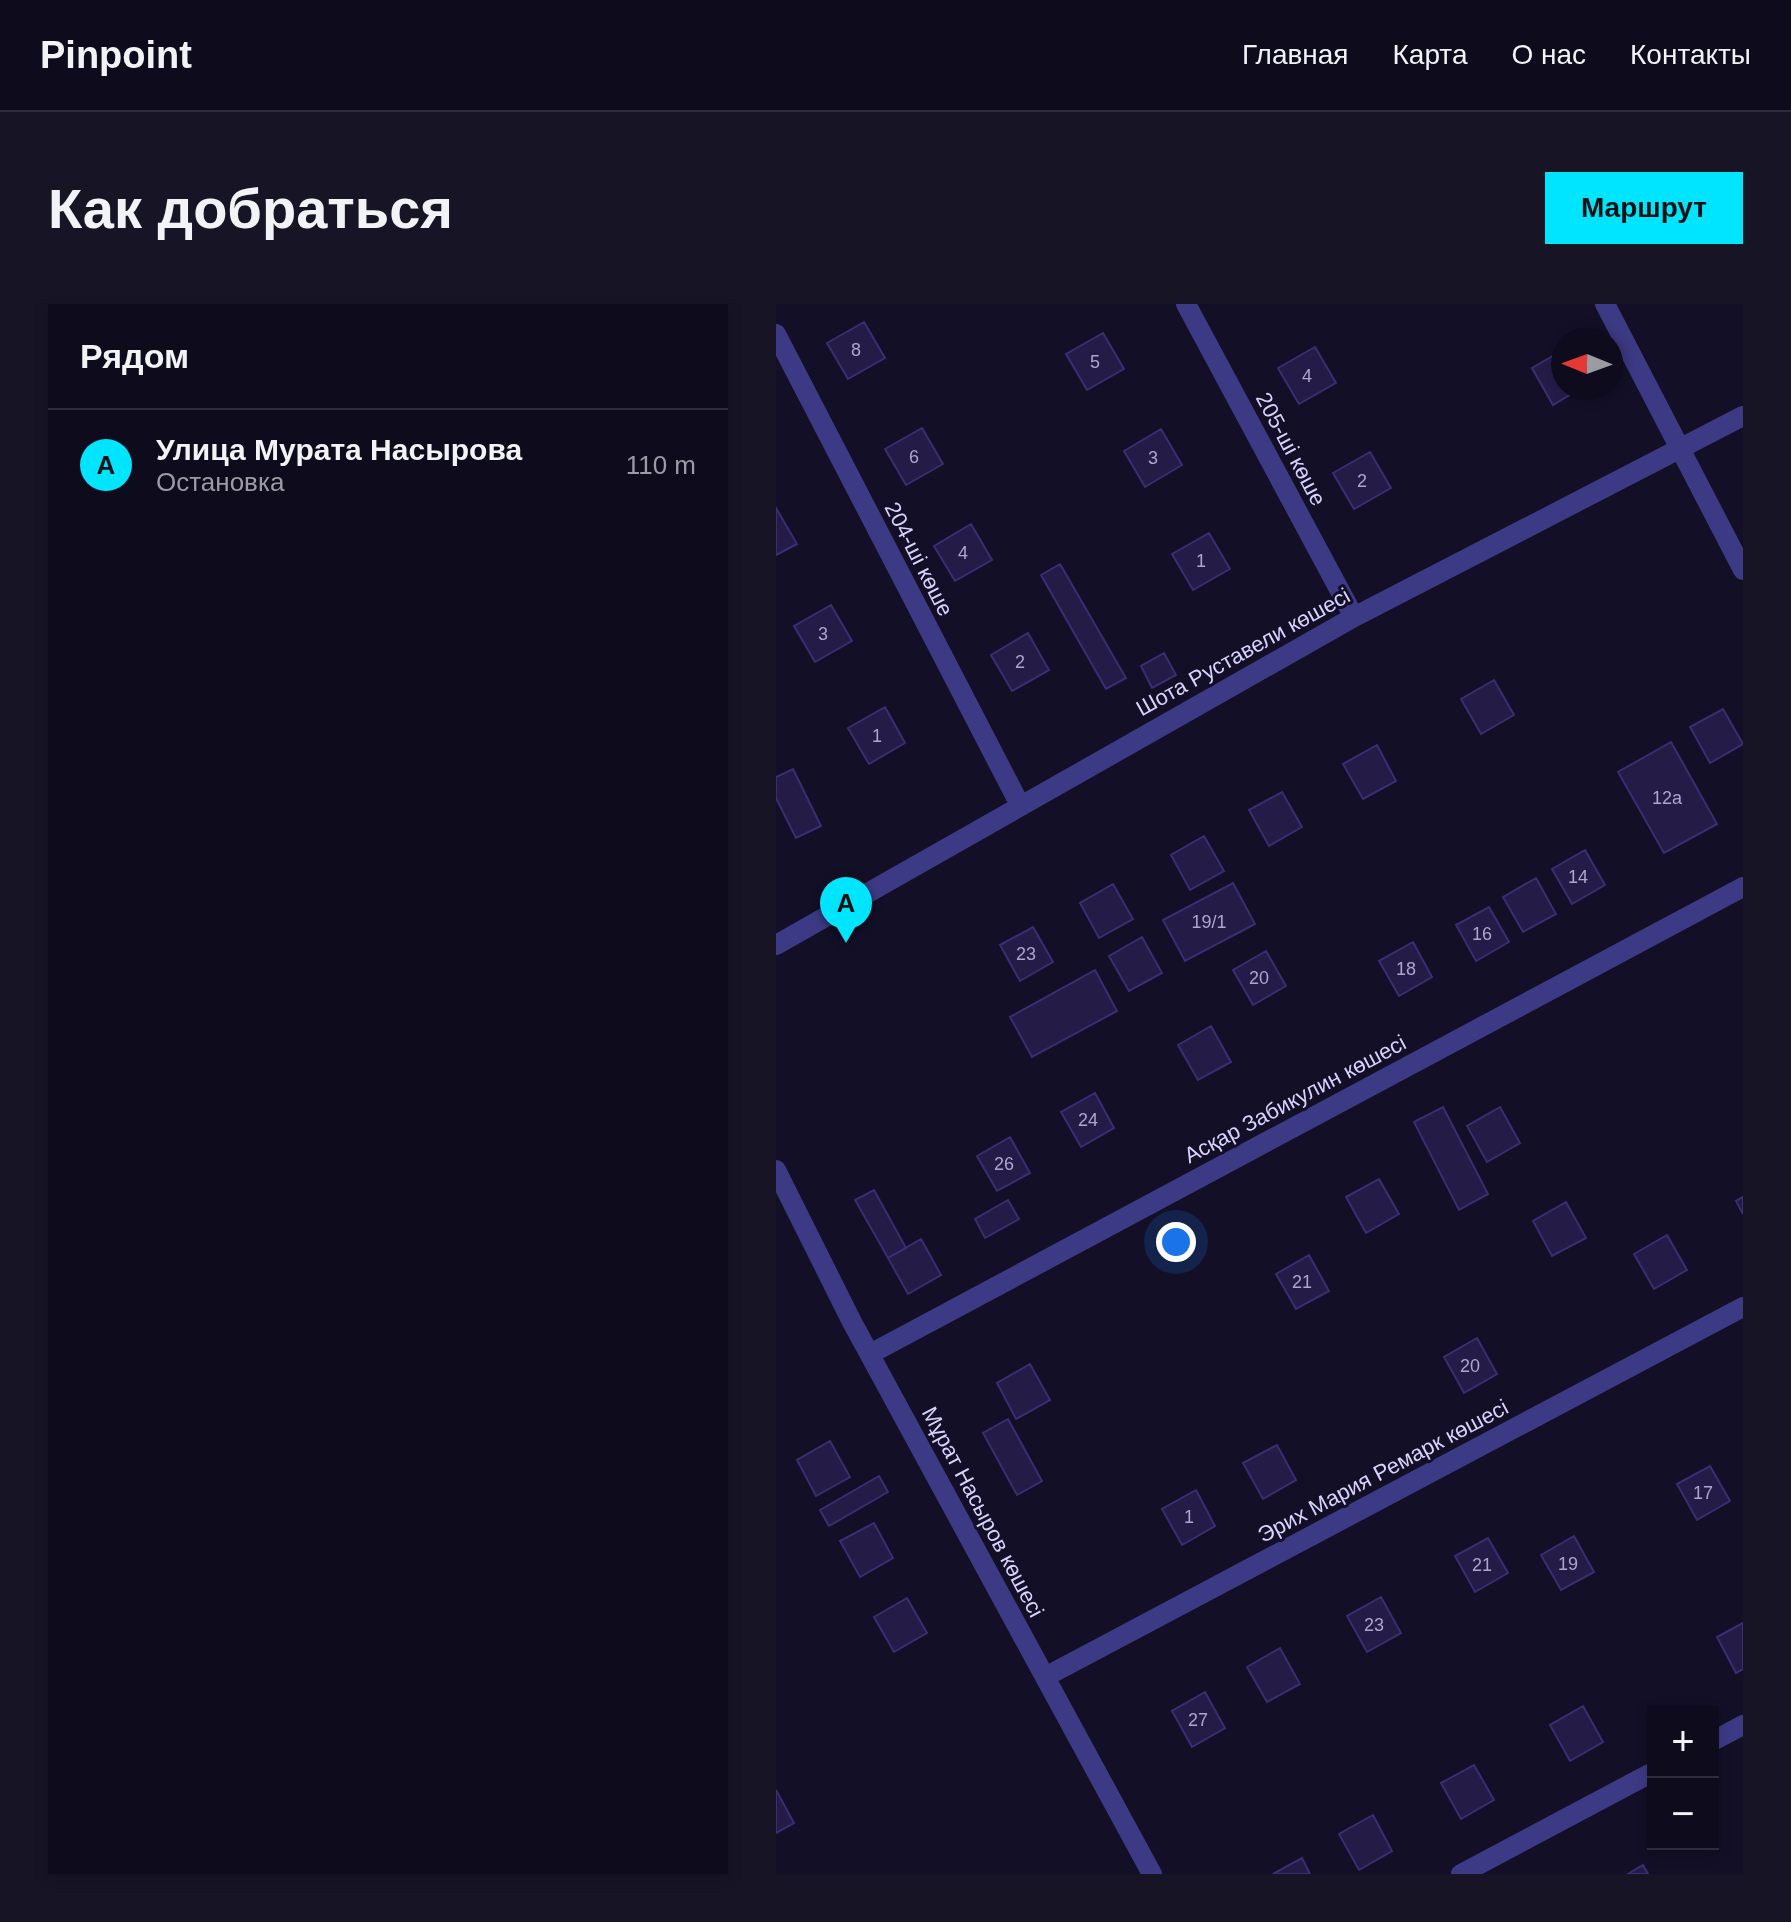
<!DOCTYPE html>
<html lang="ru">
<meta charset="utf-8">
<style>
:root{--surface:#0e0b1c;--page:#171425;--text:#f1f3f6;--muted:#9b9ba3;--line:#2e2b3b;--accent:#00e5ff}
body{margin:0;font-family:Arial,sans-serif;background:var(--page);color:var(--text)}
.controls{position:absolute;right:24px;bottom:24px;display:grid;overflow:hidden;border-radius:0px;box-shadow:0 4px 12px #0003}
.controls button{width:72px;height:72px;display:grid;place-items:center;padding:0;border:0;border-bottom:2px solid var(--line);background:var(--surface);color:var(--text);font:40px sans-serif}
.compass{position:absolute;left:775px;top:24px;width:72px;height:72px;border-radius:50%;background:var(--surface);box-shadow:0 4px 12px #0003;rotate:271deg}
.you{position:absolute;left:400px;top:938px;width:28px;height:28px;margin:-20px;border:6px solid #fff;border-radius:50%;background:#1a73e8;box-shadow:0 0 0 12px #1a73e833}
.badge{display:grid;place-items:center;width:52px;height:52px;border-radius:50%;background:var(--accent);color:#111;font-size:26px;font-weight:700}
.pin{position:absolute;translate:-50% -66px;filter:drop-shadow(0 2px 4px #0008)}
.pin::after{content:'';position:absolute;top:42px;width:28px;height:24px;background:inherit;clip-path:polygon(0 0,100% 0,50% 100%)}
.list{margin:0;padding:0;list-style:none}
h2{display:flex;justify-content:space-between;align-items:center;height:104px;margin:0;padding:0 32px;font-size:34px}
h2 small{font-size:26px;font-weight:400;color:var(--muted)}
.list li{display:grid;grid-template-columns:52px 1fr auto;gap:24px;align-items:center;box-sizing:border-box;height:112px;padding:0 32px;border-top:2px solid var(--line)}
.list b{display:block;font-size:30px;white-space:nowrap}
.list p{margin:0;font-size:26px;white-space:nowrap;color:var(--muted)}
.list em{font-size:26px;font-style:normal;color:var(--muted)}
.map{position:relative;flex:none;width:967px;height:1570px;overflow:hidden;border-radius:0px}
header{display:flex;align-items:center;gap:48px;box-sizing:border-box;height:112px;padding:0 40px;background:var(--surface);border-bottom:2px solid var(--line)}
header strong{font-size:38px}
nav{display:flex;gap:44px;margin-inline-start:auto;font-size:28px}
.intro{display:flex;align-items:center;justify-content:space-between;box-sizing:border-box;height:192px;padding:0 48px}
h1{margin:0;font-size:56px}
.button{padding:20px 36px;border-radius:0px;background:var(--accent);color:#111;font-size:28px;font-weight:700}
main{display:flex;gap:48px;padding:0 48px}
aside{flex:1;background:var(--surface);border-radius:0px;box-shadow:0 4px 12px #0003}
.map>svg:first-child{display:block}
.building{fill:#241b47;stroke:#3b2d73;stroke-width:2}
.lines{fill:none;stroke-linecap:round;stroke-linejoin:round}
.minor{stroke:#3d3a85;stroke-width:20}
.labels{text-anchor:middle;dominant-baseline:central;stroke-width:6;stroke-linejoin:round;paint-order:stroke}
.number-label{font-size:18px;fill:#aca6d1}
.street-label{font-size:22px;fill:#d9d4ff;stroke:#130f26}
</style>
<header>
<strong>Pinpoint</strong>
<nav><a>Главная</a><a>Карта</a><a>О нас</a><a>Контакты</a></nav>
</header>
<div class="intro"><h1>Как добраться</h1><a class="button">Маршрут</a></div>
<main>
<aside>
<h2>Рядом<small></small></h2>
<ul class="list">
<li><span class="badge">A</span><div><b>Улица Мурата Насырова</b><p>Остановка</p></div><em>110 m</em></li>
</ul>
</aside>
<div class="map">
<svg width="967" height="1570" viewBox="0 0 967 1570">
<rect width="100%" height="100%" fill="#130f26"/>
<!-- building -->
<path class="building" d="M88,18l21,36 -37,21 -21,-36z
M327,29l21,36 -37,21 -21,-36z
M539,43l21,36 -37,21 -21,-36z
M787,46v38h18l-28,17 -21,-37z
M146,124l21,36 -37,21 -21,-36z
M385,125l21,36 -37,22 -21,-36z
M594,148l21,36 -37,21 -21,-36z
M0,204l21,36 -21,11z
M195,220l21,36 -37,21 -21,-35z
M433,229l21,36 -37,21 -21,-36z
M284,260l66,114 -20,11 -65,-114z
M55,301l21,36 -37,21 -21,-36z
M252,329l21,37 -37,21 -21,-36z
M388,349l12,22 -24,13 -11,-22z
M718,376l20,35 -33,19 -20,-35z
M109,403l20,36 -36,21 -21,-36z
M947,405l20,35 -33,19 -20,-36z
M895,438l46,82 -53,29 -46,-81z
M601,441l19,36 -33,18 -20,-35z
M17,465l28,57 -25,12 -20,-40v-21z
M506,488l20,35 -33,19 -20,-36z
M428,532l20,35 -34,19 -19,-35z
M809,546l20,35 -33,19 -20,-35z
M760,574l20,36 -33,18 -20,-35z
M457,579l22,41 -70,37 -22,-41z
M337,580l20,35 -34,19 -19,-35z
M713,603l20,35 -33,19 -20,-36z
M257,623l20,35 -33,19 -20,-36z
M366,633l20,36 -33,18 -20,-35z
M637,638l19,35 -33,19 -20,-35z
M490,647l20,35 -33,19 -20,-35z
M319,666l22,41 -85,46 -22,-40z
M435,722l20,36 -33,18 -20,-35z
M319,789l19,35 -33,19 -20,-35z
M667,803l45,87 -29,16 -45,-88z
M724,803l20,36 -33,19 -20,-36z
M234,833l20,36 -33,18 -20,-35z
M603,875l20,35 -33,19 -20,-36z
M98,886l32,58 -18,10 -33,-58z
M967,893v17l-7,-13z
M232,896l11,19 -34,19 -10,-19z
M790,898l20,36 -34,18 -19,-35z
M891,931l20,35 -33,19 -20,-35z
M145,935l20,36 -33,19 -20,-36z
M533,951l20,36 -33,18 -20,-35z
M701,1034l20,36 -33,19 -20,-36z
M254,1060l20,36 -34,19 -19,-36z
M232,1115l34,62 -25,14 -34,-62z
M54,1137l20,36 -34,19 -19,-36z
M501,1141l19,35 -33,19 -20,-36z
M934,1162l20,35 -33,19 -20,-36z
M103,1172l9,16 -59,34 -9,-16z
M420,1186l19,36 -33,19 -20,-36z
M98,1219l19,35 -33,19 -20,-36z
M798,1232l20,36 -33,18 -20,-35z
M712,1234l20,35 -33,19 -20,-36z
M605,1293l20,36 -34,19 -20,-36z
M131,1294l20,35 -33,19 -20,-35z
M967,1319v46l-7,4 -19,-36z
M504,1344l20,36 -33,18 -20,-35z
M429,1388l20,36 -33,19 -20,-36z
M807,1402l20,36 -33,19 -20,-36z
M698,1461l20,35 -33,19 -20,-36z
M0,1486l18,33 -18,10z
M597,1511l19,36 -33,19 -20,-36z
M526,1554l8,16h-37z
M867,1561l5,9h-20z"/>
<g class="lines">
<!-- minor -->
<path class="minor" d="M410,0l168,313
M829,0l138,266
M0,30l244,471
M0,641l578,-328 389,-201
M0,866l76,152 300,552
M94,1050l873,-467
M269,1373l698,-370
M937,1437l30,-16
M685,1570l192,-102"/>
</g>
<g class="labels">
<!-- number labels -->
<g class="number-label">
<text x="80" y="46">8</text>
<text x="319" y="58">5</text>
<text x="531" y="72">4</text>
<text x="138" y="153">6</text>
<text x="377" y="154">3</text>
<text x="586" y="177">2</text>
<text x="187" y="249">4</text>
<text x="425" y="257">1</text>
<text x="47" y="330">3</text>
<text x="244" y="358">2</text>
<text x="101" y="432">1</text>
<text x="891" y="494">12а</text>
<text x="802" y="573">14</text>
<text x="433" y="618">19/1</text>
<text x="706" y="630">16</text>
<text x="250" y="650">23</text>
<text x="630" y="665">18</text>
<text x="483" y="674">20</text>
<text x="312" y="816">24</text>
<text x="228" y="860">26</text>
<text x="526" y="978">21</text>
<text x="694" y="1062">20</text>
<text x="927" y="1189">17</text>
<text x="413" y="1213">1</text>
<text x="792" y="1260">19</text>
<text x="706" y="1261">21</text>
<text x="598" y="1321">23</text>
<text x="422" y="1416">27</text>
</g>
<!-- street labels -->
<g class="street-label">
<text transform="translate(515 145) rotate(62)">205-ші көше</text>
<text transform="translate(143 255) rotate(63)">204-ші көше</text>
<text transform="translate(467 348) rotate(-29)">Шота Руставели көшесі</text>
<text transform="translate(519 795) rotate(-28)">Асқар Забикулин көшесі</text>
<text transform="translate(607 1167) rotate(-28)">Эрих Мария Ремарк көшесі</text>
<text transform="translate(207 1208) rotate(62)">Мұрат Насыров көшесі</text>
</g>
</g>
</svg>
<div class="controls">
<button>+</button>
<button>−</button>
</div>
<svg class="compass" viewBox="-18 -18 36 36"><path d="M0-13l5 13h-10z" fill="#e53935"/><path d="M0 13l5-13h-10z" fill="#9b9ba3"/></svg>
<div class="you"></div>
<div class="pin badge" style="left:70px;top:639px">A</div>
</div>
</main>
